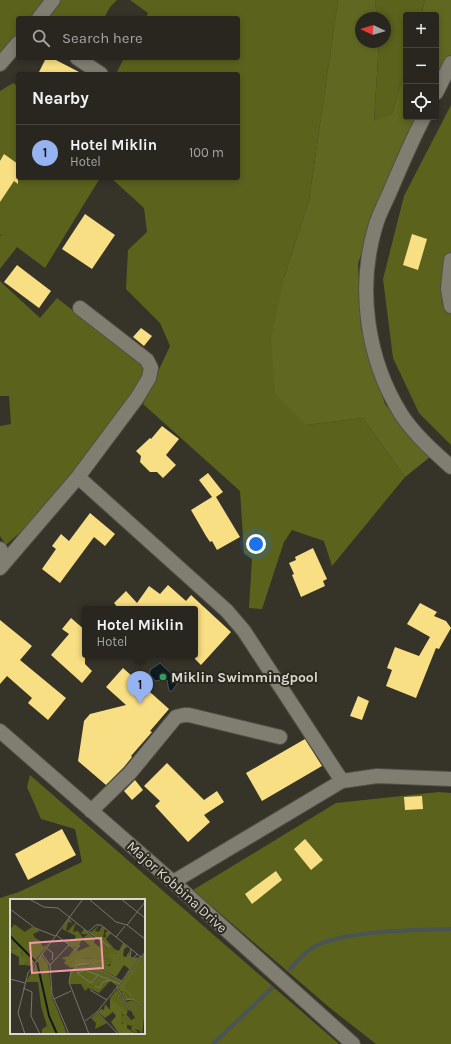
<!DOCTYPE html>
<meta charset="utf-8">
<style>
:root{--surface:#28261f;--page:#34322c;--text:#f1f3f6;--muted:#a5a5a4;--line:#44433d;--accent:#95b2f1}
body{margin:0;font-family:Karla,sans-serif;background:var(--page);color:var(--text)}
.controls{position:absolute;right:12px;top:12px;display:grid;overflow:hidden;border-radius:4px;box-shadow:0 2px 6px #0003}
.controls button{width:36px;height:36px;display:grid;place-items:center;padding:0;border:0;border-bottom:1px solid var(--line);background:var(--surface);color:var(--text);font:20px sans-serif}
.compass{position:absolute;left:355px;top:12px;width:36px;height:36px;border-radius:50%;background:var(--surface);box-shadow:0 2px 6px #0003;rotate:274deg}
.you{position:absolute;left:256px;top:544px;width:14px;height:14px;margin:-10px;border:3px solid #fff;border-radius:50%;background:#1a73e8;box-shadow:0 0 0 6px #1a73e833}
.badge{display:grid;place-items:center;width:26px;height:26px;border-radius:50%;background:var(--accent);color:#111;font-size:13px;font-weight:700}
.pin{position:absolute;translate:-50% -33px;filter:drop-shadow(0 1px 2px #0008)}
.pin::after{content:'';position:absolute;top:21px;width:14px;height:12px;background:inherit;clip-path:polygon(0 0,100% 0,50% 100%)}
.popup{position:absolute;left:82px;top:606px;width:116px;height:52px;box-sizing:border-box;display:grid;place-content:center;border-radius:4px;background:var(--surface);filter:drop-shadow(0 1px 3px #0005);font-size:13px;white-space:nowrap;color:var(--muted)}
.popup b{font-size:15px;color:var(--text)}
.popup::after{content:'';position:absolute;left:50%;top:100%;margin-left:-8px;border:8px solid transparent;border-top-color:var(--surface)}
.list{margin:0;padding:0;list-style:none}
h2{display:flex;justify-content:space-between;align-items:center;height:52px;margin:0;padding:0 16px;font-size:17px}
h2 small{font-size:13px;font-weight:400;color:var(--muted)}
.list li{display:grid;grid-template-columns:26px 1fr auto;gap:12px;align-items:center;box-sizing:border-box;height:56px;padding:0 16px;border-top:1px solid var(--line)}
.list b{display:block;font-size:15px;white-space:nowrap}
.list p{margin:0;font-size:13px;white-space:nowrap;color:var(--muted)}
.list em{font-size:13px;font-style:normal;color:var(--muted)}
.icon{flex:none;width:22px;height:22px;fill:none;stroke:currentColor;stroke-width:2;stroke-linecap:round;stroke-linejoin:round}
.map{position:relative;flex:none;width:451px;height:1044px;overflow:hidden}
.search{position:absolute;background:var(--surface);box-shadow:0 2px 6px #0003;left:16px;top:16px;width:224px;height:44px;display:flex;align-items:center;gap:10px;box-sizing:border-box;padding:0 14px;border-radius:4px;color:var(--muted);font-size:15px}
.panel{position:absolute;background:var(--surface);box-shadow:0 2px 6px #0003;left:16px;top:72px;width:224px;height:108px;border-radius:4px}
.map>svg:first-child{display:block}
.green{fill:#5b621c;fill-rule:evenodd}
.forest{fill:#5f6721}
.water{fill:#0c1b20;stroke:#4a5456}
.lines{fill:none;stroke-linecap:round;stroke-linejoin:round}
.stream{stroke:#4a5456;stroke-width:4}
.building{fill:#f9df83}
.minor-casing{stroke:#525047;stroke-width:16}
.minor{stroke:#807d71;stroke-width:14}
.leisure-dot{fill:#2e9e5b;stroke:#2c291f;stroke-width:1.5}
.labels{text-anchor:middle;dominant-baseline:central;stroke-width:4;stroke-linejoin:round;paint-order:stroke}
.poi-label{font-size:14px;font-weight:bold;fill:#dbd9d3;stroke:#2c291f;text-anchor:start}
.street-label{font-size:14px;fill:#dbd9d3;stroke:#2c291f}
.inset-river{fill:none;stroke:#0c1b20;stroke-width:2}
.inset-road{fill:none;stroke:#78756d;stroke-width:1}
.view{fill:#f49aa6;fill-opacity:0.15;stroke:#f49aa6;stroke-width:2}
.inset-edge{fill:none;stroke:#dbd9d3;stroke-width:2}
</style>
<div class="map">
<svg width="451" height="1044" viewBox="0 0 451 1044">
<rect width="100%" height="100%" fill="#363329"/>
<!-- green -->
<path class="green" d="M0,0h117l-7,7 -6,11h-86v19l-18,20z
M130,0h208l-29,200 -25,78 22,147 57,-7 42,59 -73,89 -8,-25 -32,-11 -8,12 -22,67 -13,-1 3,-49 -8,-6 -4,-62 -97,-87 27,-58 -10,-23 -34,-34 2,-39 19,-18 -3,-24 -33,-30h127v-104h-122l8,-16h114v-40h-92l2,-5z
M375,0h50l-4,15h-15v51l-14,48 -18,8 5,-80h6v-24h-8z
M13,83l5,3v92h82l-55,90 -28,-21 -17,22v-34l3,2 -3,-3v-143z
M451,105v340l-32,-32 -26,-55 -10,-79 21,-83z
M0,281l40,37 17,-20 90,71 -19,32 -84,110 -38,34 -6,-9v-110l11,-2 -2,-28h-9z
M30,775l309,269h-339v-146l19,-6 63,-30 -7,-33 -34,-10 -14,-32zM11,900h133v133h-133z
M439,792l12,1v251h-75l-46,-36 -137,-118 143,-87z"/>
<!-- forest -->
<path class="forest" d="M338,0h37l2,18h-16v24h18l-5,79 18,-7 14,-48v51h15l-45,90 -18,57 3,64 24,76 45,53 -25,20 -42,-59 -57,7 -31,-31 -4,-55 13,-61 25,-78z
M425,0h26v55l-15,31v-71h-15z"/>
<!-- water -->
<path class="water" d="M160,663l19,18 -7,10h-3l-2,-11 -3,-1 -7,2 -3,-1 -5,-7 2,-4z"/>
<g class="lines">
<!-- stream -->
<path class="stream" d="M290,969c7,-7 14,-16 22,-21 31,-18 103,-18 139,-19
M213,1044l59,-56"/>
</g>
<!-- building -->
<path class="building" d="M46,58h6l31,16h-45z
M4,154l14,10v20l-4,-3 -14,21v-41z
M85,214l30,21 -23,34 -30,-20z
M412,234l15,5 -9,31 -15,-5z
M17,265l34,26 -12,17 -35,-26z
M141,328l11,8 -8,10 -11,-9z
M162,426l17,13 -13,16 10,10 -13,13 -6,-6h-7l-10,-10 1,-6 -5,-5 14,-13 1,1z
M208,473l15,19 -7,5 24,40 -23,13 -5,-9 -2,1 -4,-6 -15,-26 21,-13 -13,-17z
M90,513l25,21 -10,12 -11,-9 -34,46 -18,-14 14,-20 -4,-3 9,-12 8,7z
M313,548l14,31 -4,2 2,5 -24,11 -9,-22 2,-1 -5,-11 7,-3 -1,-3z
M168,585l18,16 5,-6 40,37 -30,33 -6,-6v-50h-76l-5,-6 12,-12 11,12 12,-17 11,8z
M420,603l17,9 -3,4 12,5 5,7 -12,21 -3,-1 -20,50 -30,-12 6,-16 -5,-2 8,-21 24,9 11,-19 -23,-13z
M71,618l14,12v34l7,7 -10,12 -31,-28 18,-21 -7,-5z
M0,620l32,26 -12,14 46,38 -18,22 -20,-17 4,-5 -25,-22 -7,8z
M123,668l46,41 -19,22 2,1 -21,24 1,1 -8,10 -18,18 -28,-24 6,-40 6,-7 36,-9 -20,-18z
M358,696l11,5 -7,19 -12,-4z
M305,739l17,27 -60,35 -16,-28z
M167,763l37,37 13,-9 7,11 -20,13 6,7 -22,20 -33,-36 5,-5 -16,-15z
M135,780l8,10 -11,10 -8,-9z
M422,796l1,13 -18,1 -1,-13z
M62,829l14,26 -48,25 -13,-26z
M305,839l18,21 -12,10 -17,-21z
M276,871l6,9 -30,24 -7,-10z"/>
<g class="lines">
<!-- minor casing -->
<g class="minor-casing">
<path id="minor" d="M39,18l14,-18
M77,58l24,16
M0,64l18,-21
M436,93l15,-30
M424,117c-13,25 -24,51 -35,77 -5,11 -11,22 -14,34 -18,61 -8,131 26,186 13,20 32,37 50,53
M451,260l-3,29 3,17
M78,477l149,134 17,20 98,150
M0,549l6,12
M0,568l78,-91 59,-79 12,-20 2,-10 -4,-8 -67,-52
M0,731l173,151 180,162
M91,811l39,-38 46,-56 8,-2h5l91,22
M173,882l169,-101 35,-5 74,3"/>
</g>
<!-- minor -->
<use href="#minor" class="minor"/>
</g>
<!-- markers -->
<circle class="leisure-dot" cx="163" cy="677" r="4"/>
<g class="labels">
<!-- poi labels -->
<g class="poi-label">
<text x="171" y="677">Miklin Swimmingpool</text>
</g>
<!-- street labels -->
<g class="street-label">
<text transform="translate(177 887) rotate(42)">Major Kobbina Drive</text>
</g>
</g>
<!-- overview -->
<g transform="translate(10 899)">
<rect width="135" height="135" fill="#363329"/>
<path d="M59,19l3,5 -4,-1 -2,8 2,1 7,-8 4,3 -4,-2 -2,8 5,-1 5,7 5,-4h-7l3,-5 11,9 -1,5 7,5 -2,-9 -9,-6 9,-8 -4,6 4,1 3,-6 3,2 -2,9h3l-1,-4 3,-2 3,2 -5,6 11,13 -4,11 -10,4 -8,-3 15,-4 -31,-2 -8,10 -7,-5 2,-3 -5,-2 8,-2 5,-7 4,2 12,-5 -8,-7 -5,10 -13,-8 10,-1 2,-4 -14,-7zM4,25l11,8 7,-5 8,4 -7,3 2,4 4,2 4,7 6,-4 -18,23 -7,-1 3,-3 -7,-10v-7l-4,4 -6,-1v-17zM135,54v55l-12,-9 -8,1 -4,-8 3,-1 6,7 -8,-12zM31,56l7,9 4,33 15,37h-25v-5l5,-3 -6,-20 -3,-24h-12zM74,66l6,1 31,15 -4,5 -7,-5 -11,12 -11,-5 -3,3 -4,-7h-11v-11l5,-5zM107,90l11,20 -1,5 -17,-16zM123,101l12,10 -3,24 -3,-4 -5,-1 4,3 -2,1 -5,-3 1,-4 -12,-3 1,-12 2,5 4,-1 4,5 4,-2 -9,-16zM87,114l10,10 -12,6 1,-6 -5,-5z" fill="#5b621c"/>
<path d="M113,44l4,4 -3,2 -1,7 3,1 3,-6 1,8 10,-2 -18,23 7,-11 -5,-4 -8,12 -27,-13 -18,4 5,-10h3l32,2 -16,4 15,2 3,-7 -5,-3 1,-3 8,1 -3,-5 5,2zM10,46l3,2 -3,5 3,5 2,-3 2,8 -3,3h-5v-8l-9,-5v-4l6,1zM135,54l-21,35 9,8 -2,2 -7,-7 -3,1 -3,-5zM100,99l17,14 -1,6 -5,-6v12h6v4l9,6h-17l-8,-12 5,-6 -3,-4 -8,6 -7,-6 3,-3 3,1 1,-6 5,6z" fill="#5f6721"/>
<path class="inset-river" d="M0,37l25,25M27,63l12,54 8,18"/>
<path class="inset-road" d="M19,0l15,8 14,1 30,24 8,-7h5l40,32M79,0l27,23 11,3M111,0l24,19M0,10l25,19 20,8M117,26l18,-23M117,26l18,14M79,33l21,15M46,36l20,15 4,-5M106,38l9,-11M36,49l7,5 -1,7M121,50l-1,9h4l3,-4M32,55l8,11 2,29 17,40M40,66l19,-20M88,76l-7,8 -14,-10 8,-3 25,10M0,80l15,4M85,87l4,2 4,-6 7,-2 10,4M107,88l13,24M13,89l9,4 -1,24 9,18M80,91l17,10M44,100l17,-8M115,101l8,-1 12,10M87,113l21,22M75,122l12,-9 48,-60M15,135l-7,-21 10,-40 55,-74M79,135l-20,-52 2,-11 9,-7h7l35,17"/>
<path class="view" d="M91,39l2,30 -71,5 -2,-30z"/>
<rect width="135" height="135" class="inset-edge"/>
</g>
</svg>
<div class="controls">
<button>+</button>
<button>−</button>
<button><svg class="icon" aria-label="locate" viewBox="0 0 24 24"><circle cx="12" cy="12" r="6"/><path d="M12 2v4M12 18v4M2 12h4M18 12h4"/></svg></button>
</div>
<svg class="compass" viewBox="-18 -18 36 36"><path d="M0-13l5 13h-10z" fill="#e53935"/><path d="M0 13l5-13h-10z" fill="#a5a5a4"/></svg>
<div class="you"></div>
<div class="pin badge" style="left:140px;top:704px">1</div>
<div class="popup"><b>Hotel Miklin</b>Hotel</div>
<div class="search"><svg class="icon" aria-label="search" viewBox="0 0 24 24"><circle cx="10" cy="10" r="6"/><path d="M15 15l6 6"/></svg>Search here</div>
<section class="panel">
<h2>Nearby<small></small></h2>
<ul class="list">
<li><span class="badge">1</span><div><b>Hotel Miklin</b><p>Hotel</p></div><em>100 m</em></li>
</ul>
</section>
</div>
